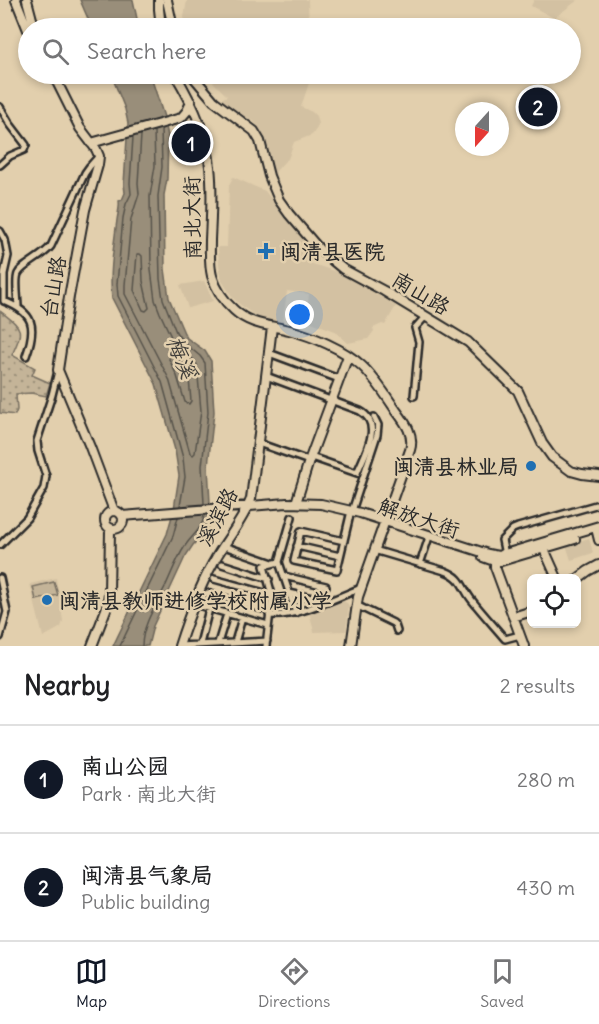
<!DOCTYPE html>
<meta charset="utf-8">
<style>
:root{--surface:#fff;--page:#f6f6f6;--text:#202124;--muted:#757577;--line:#e0e0e0;--accent:#111827}
body{margin:0;font-family:Delius,"LXGW WenKai TC",sans-serif;background:var(--page);color:var(--text)}
.controls{position:absolute;right:18px;bottom:18px;display:grid;overflow:hidden;border-radius:9px;box-shadow:0 3px 9px #0003}
.controls button{width:54px;height:54px;display:grid;place-items:center;padding:0;border:0;border-bottom:2px solid var(--line);background:var(--surface);color:var(--text);font:30px sans-serif}
.compass{position:absolute;left:455px;top:102px;width:54px;height:54px;border-radius:50%;background:var(--surface);box-shadow:0 3px 9px #0003;rotate:201deg}
.you{position:absolute;left:300px;top:315px;width:21px;height:21px;margin:-15px;border:4px solid #fff;border-radius:50%;background:#1a73e8;box-shadow:0 0 0 9px #1a73e833}
.badge{display:grid;place-items:center;width:39px;height:39px;border-radius:50%;background:var(--accent);color:#fff;font-size:20px;font-weight:700}
.pin{position:absolute;translate:-50% -50%;border:3px solid #fff;box-shadow:0 2px 6px #0006}
.list{margin:0;padding:0;list-style:none}
h2{display:flex;justify-content:space-between;align-items:center;height:78px;margin:0;padding:0 24px;font-size:26px}
h2 small{font-size:20px;font-weight:400;color:var(--muted)}
.list li{display:grid;grid-template-columns:39px 1fr auto;gap:18px;align-items:center;box-sizing:border-box;height:108px;padding:0 24px;border-top:2px solid var(--line)}
.list b{display:block;font-size:22px;white-space:nowrap}
.list p{margin:0;font-size:20px;white-space:nowrap;color:var(--muted)}
.list em{font-size:20px;font-style:normal;color:var(--muted)}
.icon{flex:none;width:33px;height:33px;fill:none;stroke:currentColor;stroke-width:2;stroke-linecap:round;stroke-linejoin:round}
.map{position:relative;flex:none;width:599px;height:646px;overflow:hidden}
.search{position:absolute;background:var(--surface);box-shadow:0 3px 9px #0003;left:18px;right:18px;top:18px;height:66px;display:flex;align-items:center;gap:15px;box-sizing:border-box;padding:0 21px;border-radius:33px;color:var(--muted);font-size:22px}
.sheet{height:294px;background:var(--surface)}
nav{display:flex;justify-content:space-around;align-items:center;box-sizing:border-box;height:84px;border-top:2px solid var(--line);background:var(--surface);font-size:16px;color:var(--muted)}
nav a{display:grid;justify-items:center;gap:3px}
nav .on{color:var(--accent)}
.map>svg:first-child{display:block}
.built{fill:#d3c1a2}
.park{fill:url(#park-dots);stroke:#787062;stroke-width:1.5}
.garden{fill:#c4b498;stroke:#787062;stroke-width:1.5}
.water{fill:#998e7a;stroke:#6d665a;stroke-width:1.5}
.lines{fill:none;stroke-linecap:round;stroke-linejoin:round}
.shore{stroke:#57534b;stroke-width:1.5}
.street-casing{stroke:#2b2b2b;stroke-width:10}
.secondary-casing{stroke:#2b2b2b;stroke-width:12}
.street{stroke:#e2cfad;stroke-width:5}
.secondary{stroke:#e2cfad;stroke-width:8}
.poi-dot{fill:#1f6fb2;stroke:#e2cfad;stroke-width:2}
.labels{text-anchor:middle;dominant-baseline:central;stroke-width:5;stroke-linejoin:round;paint-order:stroke}
.street-label{font-size:21px;fill:#2b2b2b;stroke:#e2cfad}
.poi-label{font-size:21px;font-weight:bold;fill:#2b2b2b;stroke:#e2cfad;text-anchor:start}
.water-label{font-size:22px;font-style:italic;fill:#413f3b;stroke:#e2cfad}
</style>
<div class="map">
<svg width="599" height="646" viewBox="0 0 599 646">
<defs>
<pattern id="park-dots" width="8" height="8" patternUnits="userSpaceOnUse" patternTransform="scale(1.5)"><rect width="8" height="8" fill="#c4b498"/><path d="M2 2h.1M6 6h.1" fill="none" stroke="#9f937c" stroke-width="1.8" stroke-linecap="round"/></pattern>
</defs>
<rect width="100%" height="100%" fill="#e2cfad"/>
<filter id="ink" filterUnits="userSpaceOnUse"><feTurbulence type="fractalNoise" baseFrequency=".0167" numOctaves="2"/><feDisplacementMap in="SourceGraphic" scale="12" xChannelSelector="R" yChannelSelector="G"/><feConvolveMatrix kernelMatrix="1 2 1 2 8 2 1 2 1" color-interpolation-filters="sRGB"/></filter>
<g filter="url(#ink)">
<!-- built -->
<path class="built" d="M187,0h121l1,28h-122l-3,-11z
M534,0h44l-24,18 -23,-12z
M205,74h107l-11,33 11,5 4,4 2,8 -1,4 -5,7 -18,7 -6,17 -4,3 -8,9 -1,10 -10,-44 -7,-11 -4,-4 -35,-22 8,-4z
M233,177l32,14 39,50 14,15 -11,6 36,12 53,32 -11,19 -3,-1 -9,4 1,3 -6,8 -20,4 -13,-12 -29,-11 3,-26 -22,-3 -4,32 -19,-3 -10,-5 -16,-12 -5,-5 -11,-17 -3,-17 -1,-17h9l2,-62z
M204,281l9,20 -25,7 -8,-23z
M589,538l4,15 -22,7 -5,-15z
M56,578l7,43 -2,6 -5,3 -13,7 -13,-53z
M341,600l6,3 2,3 -3,25 -32,1 -5,-21z"/>
<!-- park -->
<path class="park" d="M0,311c23,18 24,17 12,44l23,13 -3,7 18,8 -4,13 -15,-3 -15,1 1,16 -2,5 -15,-2z"/>
<!-- garden -->
<path class="garden" d="M54,582l4,13 -22,5 -3,-13z"/>
<!-- water -->
<path class="water" d="M80,0h53l6,28h-47z
M111,74h39l14,43 4,19 -1,43 -3,16 1,74 4,29 15,35 3,5 18,13 6,10 3,51 -6,54 2,37 -1,22 -2,5 -14,15 -8,12 -32,69 -5,20h-35l54,-112 7,-25 5,-33 -4,-26 -19,-66 -44,-86c-3,-24 2,-53 5,-78 1,-7 3,-13 2,-19l3,-1 3,-7 -1,-9 4,-61 -3,-14z"/>
<g class="lines">
<!-- shore -->
<path class="shore" d="M161,129l1,38 -4,29 2,83 3,20 13,33 7,10 17,14 5,7 3,49 -6,54 2,38
M141,135l-3,48 1,11 -8,25 -6,66v9l44,85 21,74 3,2 2,-2 6,-42 -4,-46 -2,-4 -17,-14 -5,-6 -13,-28 -5,-13 -4,-30 -1,-74 5,-30 -1,-35
M133,137l-3,46 1,11 -5,10 -3,14 -6,66 1,12 44,86 21,76 2,19 -5,29
M137,254h3l2,2 1,25 6,27 -3,3 -3,-1 -9,-20z
M171,355l3,1 14,12 3,33 -2,3 -4,-2 -8,-26 -8,-17z
M120,646l53,-110 5,-19
M142,646c0,-21 15,-43 24,-61 6,-13 11,-27 19,-39 7,-11 18,-17 19,-31"/>
<!-- street casing -->
<g class="street-casing">
<path id="street" d="M0,107l10,17 16,21 -2,5 -14,6 -10,9
M0,231l5,9 3,16 -4,18v27c30,12 33,25 22,55
M18,307c0,-8 -3,-26 0,-33 4,-9 25,-17 33,-28l34,-73 5,-7 9,-10
M269,353l70,26
M266,376l94,35c24,13 4,44 -3,62l-46,-16
M414,396l5,-54 -4,-14 10,-11
M258,443l51,18
M352,511l25,-76 1,-10 -4,-8
M344,541l-43,-10 -7,30 43,9 13,-55
M0,545l27,-27 17,-30 2,-12 -8,-25 -1,-10 15,-46 6,-24
M224,546l49,17
M297,546l43,10
M374,550l71,21c18,7 16,15 26,28 11,14 23,27 34,40l15,-4
M504,550l-2,-10 11,-11 5,-2 81,-23
M279,562l17,51
M222,564l47,15
M420,564l8,-24
M284,576l42,10
M0,578l7,34 -7,25
M214,579l58,16
M207,593l63,18
M289,593l37,8
M194,604l74,21
M356,605l37,18 2,2 2,6
M269,615c26,3 67,-17 92,-27
M235,642l7,-24
M218,643l9,-29
M200,644l9,-35
M179,646l88,-5
M266,646l6,-51 -8,-29 15,-4 13,-45"/>
</g>
<!-- secondary casing -->
<g class="secondary-casing">
<path id="secondary" d="M16,0l12,30
M27,0l5,19 4,9
M159,0v9l2,19
M167,0l6,28
M53,74l27,54 16,21 3,7 -1,9 -13,45 -16,87 -11,73 32,77 24,64
M175,74c17,28 32,59 35,93 3,24 1,49 0,73 0,12 -1,24 2,36 4,13 12,25 22,34 16,15 35,15 55,20 23,6 55,19 73,36 13,12 23,28 33,43 9,12 20,25 15,41l-52,147 -7,49
M191,74l23,27 40,30 6,10 9,35 10,24 10,14 31,36 23,19 41,22 84,51 50,49 24,52 10,14 19,14 11,3 17,2
M91,143l90,-25 6,-7 4,-9
M296,503l13,-42 39,-105
M105 520a9 9 0 1 1 18 0a9 9 0 1 1-18 0Z
M122,516l165,-13 34,1 39,9 128,41 10,2 101,-30
M597,532l2,8
M544,549l13,29
M483,557l11,4h7l74,-22
M495,557v10l29,79
M576,580l12,-9 11,-6
M513,617l19,-6
M92,646l15,-39 2,-13 1,-65
M179,646c9,-28 19,-56 34,-83 11,-21 29,-40 38,-64l21,-172"/>
</g>
<!-- street -->
<use href="#street" class="street"/>
<!-- secondary -->
<use href="#secondary" class="secondary"/>
</g>
</g>
<!-- markers -->
<g class="poi-dot">
<path d="M263 242h6v6h6v6h-6v6h-6v-6h-6v-6h6z"/>
<circle cx="531" cy="466" r="6"/>
<circle cx="47" cy="600" r="6"/>
</g>
<g class="labels">
<!-- street labels -->
<g class="street-label">
<text transform="translate(192 218) rotate(-91)">南北大街</text>
<text transform="translate(53 287) rotate(-80)">台山路</text>
<text transform="translate(421 293) rotate(31)">南山路</text>
<text transform="translate(217 517) rotate(-62)">溪滨路</text>
<text transform="translate(419 518) rotate(18)">解放大街</text>
</g>
<!-- poi labels -->
<g class="poi-label">
<text x="280" y="251">闽清县医院</text>
<text x="519" y="466" text-anchor="end">闽清县林业局</text>
<text x="59" y="600">闽清县教师进修学校附属小学</text>
</g>
<!-- water labels -->
<g class="water-label">
<text transform="translate(182 357) rotate(67)">梅溪</text>
</g>
</g>
</svg>
<div class="controls">
<button><svg class="icon" aria-label="locate" viewBox="0 0 24 24"><circle cx="12" cy="12" r="6"/><path d="M12 2v4M12 18v4M2 12h4M18 12h4"/></svg></button>
</div>
<svg class="compass" viewBox="-18 -18 36 36"><path d="M0-13l5 13h-10z" fill="#e53935"/><path d="M0 13l5-13h-10z" fill="#757577"/></svg>
<div class="you"></div>
<div class="pin badge" style="left:191px;top:143px">1</div>
<div class="pin badge" style="left:538px;top:107px">2</div>
<div class="search"><svg class="icon" aria-label="search" viewBox="0 0 24 24"><circle cx="10" cy="10" r="6"/><path d="M15 15l6 6"/></svg>Search here</div>
</div>
<section class="sheet">
<h2>Nearby<small>2 results</small></h2>
<ul class="list">
<li><span class="badge">1</span><div><b>南山公园</b><p>Park · 南北大街</p></div><em>280 m</em></li>
<li><span class="badge">2</span><div><b>闽清县气象局</b><p>Public building</p></div><em>430 m</em></li>
</ul>
</section>
<nav>
<a class="on"><svg class="icon" aria-label="map" viewBox="0 0 24 24"><path d="M3 6l6-2 6 2 6-2v14l-6 2-6-2-6 2zM9 4v14M15 6v14"/></svg>Map</a>
<a><svg class="icon" aria-label="directions" viewBox="0 0 24 24"><path d="M12 3l9 9-9 9-9-9zM9 14v-3h6M13 9l2 2-2 2"/></svg>Directions</a>
<a><svg class="icon" aria-label="saved" viewBox="0 0 24 24"><path d="M7 4h10v16l-5-4-5 4z"/></svg>Saved</a>
</nav>
